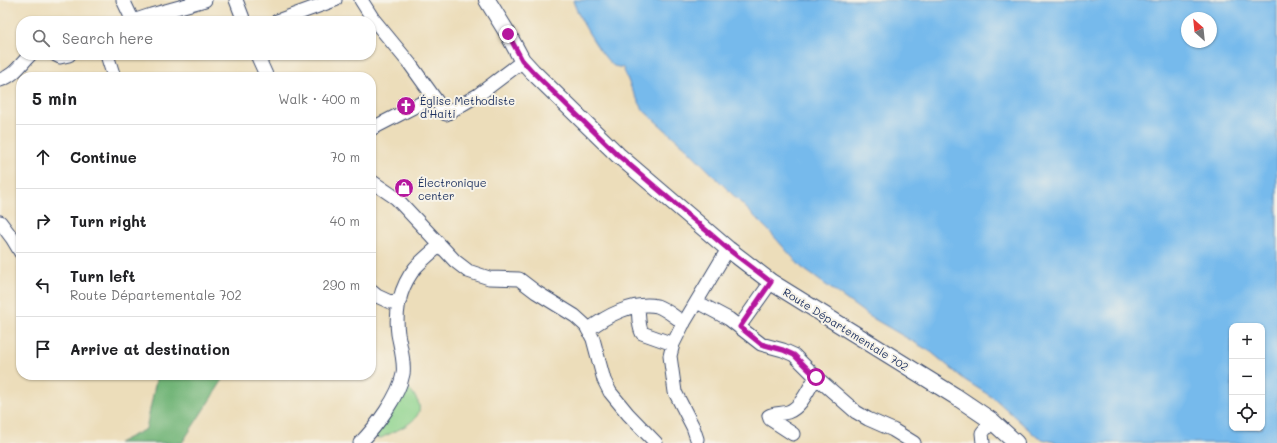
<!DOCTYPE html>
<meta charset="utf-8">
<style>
:root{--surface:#fff;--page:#f2f2f2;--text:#202124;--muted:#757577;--line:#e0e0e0}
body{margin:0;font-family:Mali,sans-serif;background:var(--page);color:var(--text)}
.controls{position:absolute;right:12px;bottom:12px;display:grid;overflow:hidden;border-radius:8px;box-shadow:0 1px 3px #0004}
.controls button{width:36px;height:36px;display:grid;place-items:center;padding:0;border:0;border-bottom:1px solid var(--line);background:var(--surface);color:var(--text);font:20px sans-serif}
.compass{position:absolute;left:1181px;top:12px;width:36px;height:36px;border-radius:50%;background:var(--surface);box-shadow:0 1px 3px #0004;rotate:333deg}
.stop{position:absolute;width:12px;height:12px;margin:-9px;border:3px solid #b5179e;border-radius:50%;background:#fff}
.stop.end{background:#b5179e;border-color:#fff;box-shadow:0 1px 4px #0008}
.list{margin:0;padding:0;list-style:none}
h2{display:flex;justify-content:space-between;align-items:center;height:52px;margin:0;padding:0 16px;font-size:17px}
h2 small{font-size:13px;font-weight:400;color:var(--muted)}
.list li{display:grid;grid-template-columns:26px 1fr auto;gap:12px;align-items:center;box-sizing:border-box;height:64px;padding:0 16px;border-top:1px solid var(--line)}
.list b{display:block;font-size:15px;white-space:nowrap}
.list p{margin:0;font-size:13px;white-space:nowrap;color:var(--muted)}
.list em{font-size:13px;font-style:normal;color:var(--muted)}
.icon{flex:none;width:22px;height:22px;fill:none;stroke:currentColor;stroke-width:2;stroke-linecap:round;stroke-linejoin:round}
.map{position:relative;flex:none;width:1277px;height:443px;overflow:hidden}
.search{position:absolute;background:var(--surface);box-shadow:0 1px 3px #0004;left:16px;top:16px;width:360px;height:44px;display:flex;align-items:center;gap:10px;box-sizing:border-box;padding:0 14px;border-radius:16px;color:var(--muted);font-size:15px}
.panel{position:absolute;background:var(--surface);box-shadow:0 1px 3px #0004;left:16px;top:72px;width:360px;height:308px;border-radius:16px}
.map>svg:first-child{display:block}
.green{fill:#8dd38c;stroke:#548175}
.forest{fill:#72b578;stroke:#46726b}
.water{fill:#76baec;stroke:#4874a5;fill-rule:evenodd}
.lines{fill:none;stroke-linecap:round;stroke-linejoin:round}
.minor-casing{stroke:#3a496c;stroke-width:15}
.major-casing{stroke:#3a496c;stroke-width:18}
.minor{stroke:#fff;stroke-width:13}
.major{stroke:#fff;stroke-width:16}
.route{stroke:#b5179e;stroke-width:5}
.labels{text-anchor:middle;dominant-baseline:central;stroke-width:4;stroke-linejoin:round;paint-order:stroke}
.poi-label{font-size:11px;fill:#1b2f5e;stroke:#f7f3e8;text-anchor:start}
.street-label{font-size:11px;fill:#1b2f5e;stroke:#f7f3e8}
</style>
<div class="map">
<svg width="1277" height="443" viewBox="0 0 1277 443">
<rect width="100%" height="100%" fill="#f7f3e8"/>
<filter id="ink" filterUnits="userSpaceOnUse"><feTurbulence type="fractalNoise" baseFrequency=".025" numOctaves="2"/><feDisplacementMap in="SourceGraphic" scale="8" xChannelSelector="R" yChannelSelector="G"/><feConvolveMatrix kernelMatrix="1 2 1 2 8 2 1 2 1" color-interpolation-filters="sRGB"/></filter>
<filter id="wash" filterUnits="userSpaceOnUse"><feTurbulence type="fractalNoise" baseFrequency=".012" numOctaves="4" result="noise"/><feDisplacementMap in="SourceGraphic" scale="16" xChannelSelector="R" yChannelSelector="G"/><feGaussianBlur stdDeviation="0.9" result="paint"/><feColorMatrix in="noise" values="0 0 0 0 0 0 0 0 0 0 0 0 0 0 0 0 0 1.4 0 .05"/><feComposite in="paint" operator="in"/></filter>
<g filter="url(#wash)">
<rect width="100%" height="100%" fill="#ecddba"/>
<!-- green -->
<path class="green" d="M407,388c5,2 7,7 10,12 12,20 -23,31 -36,38h-5l-3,-2 31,-47z"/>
<!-- forest -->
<path class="forest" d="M157,375h69l-44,68h-64l28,-14z"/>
<!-- water -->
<path class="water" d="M573,0h704v443h-219l-20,-5 -43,-39 -30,-19 -34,-28 -62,-36 -68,-49 -31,-35 -84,-84 -42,-37 -12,-21 -9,-22c-2,-1 -6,-1 -9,-2 -12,-8 -38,-52 -41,-66zM1187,18h24v24h-24zM1232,326h30v102h-30z"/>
</g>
<g filter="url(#ink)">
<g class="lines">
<!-- minor casing -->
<g class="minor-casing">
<path id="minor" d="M123,0l10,21
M236,0l8,21
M361,0l12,19 37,45 36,50 32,-19 41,-31 3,-4
M133,21l18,-6 54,-15
M277,21l58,-21
M56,55l4,2 9,-2
M107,55l7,22
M257,55l10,22
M0,80c14,-4 20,-15 30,-25
M371,129l62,-32
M371,181l25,17 59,63 13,10 21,7 30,1 17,13 39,24 11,10 7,13 11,41 6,12 18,22 28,29
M0,222l12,16 9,15
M371,291l6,5 13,6 10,-2
M697,302l32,17 32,25 22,6 11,5 22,22 40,35 12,7 25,11 21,13
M638,306c1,10 0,19 4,27l31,11
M739,327l32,-45
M588,330c18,-14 46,-29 69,-24 9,3 19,12 27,17
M793,434l-23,-15 -1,-3c5,-3 13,-2 19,-4 14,-5 20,-23 28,-35
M697,439l-4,-12 -18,-35 -5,-36 3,-12 9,-18 46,-77
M360,443c16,-16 39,-47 43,-69 2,-11 -3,-29 -5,-40 -3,-23 2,-47 17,-66 7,-8 17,-16 25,-23
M983,443l-1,-10 10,-12"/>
</g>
<!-- major casing -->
<g class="major-casing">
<path id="major" d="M487,0l21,34 14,26 11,12 85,83 110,94 43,33 184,114 37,25 24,22"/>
</g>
<!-- minor -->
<use href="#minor" class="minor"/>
<!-- major -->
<use href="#major" class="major"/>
</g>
</g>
<g class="lines" filter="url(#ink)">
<!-- route -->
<path class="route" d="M508,34l14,26 11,12 85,83 110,94 43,33 -31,45 21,17 22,6 11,5 22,22"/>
</g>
<!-- icons -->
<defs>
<g id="church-disc" transform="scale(1)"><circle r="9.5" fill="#b5179e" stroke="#f7f3e8"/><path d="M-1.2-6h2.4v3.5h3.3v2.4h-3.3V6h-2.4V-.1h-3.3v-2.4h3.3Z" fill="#fff"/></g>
<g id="shop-disc" transform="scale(1)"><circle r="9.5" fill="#b5179e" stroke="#f7f3e8"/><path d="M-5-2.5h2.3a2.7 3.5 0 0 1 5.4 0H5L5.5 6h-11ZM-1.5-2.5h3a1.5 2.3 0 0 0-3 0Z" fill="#fff"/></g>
</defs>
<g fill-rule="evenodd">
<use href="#church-disc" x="406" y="106"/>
<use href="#shop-disc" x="404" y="188"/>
</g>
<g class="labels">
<!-- poi labels -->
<g class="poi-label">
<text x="420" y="100">Église Methodiste<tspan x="420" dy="13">d'Haiti</tspan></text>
<text x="418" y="182">Électronique<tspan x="418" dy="13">center</tspan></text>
</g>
<!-- street labels -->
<g class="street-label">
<text transform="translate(846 329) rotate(32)">Route Départementale 702</text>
</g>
</g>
</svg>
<div class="controls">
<button>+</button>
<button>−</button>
<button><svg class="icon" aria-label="locate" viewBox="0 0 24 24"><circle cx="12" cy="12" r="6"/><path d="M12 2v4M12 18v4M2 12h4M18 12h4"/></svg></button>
</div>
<svg class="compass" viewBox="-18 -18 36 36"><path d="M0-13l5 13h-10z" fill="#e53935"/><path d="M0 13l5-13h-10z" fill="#757577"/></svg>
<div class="stop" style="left:816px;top:377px"></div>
<div class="stop end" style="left:508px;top:34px"></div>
<div class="search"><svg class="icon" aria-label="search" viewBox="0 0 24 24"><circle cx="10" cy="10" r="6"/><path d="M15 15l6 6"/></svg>Search here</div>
<section class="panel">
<h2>5 min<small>Walk · 400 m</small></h2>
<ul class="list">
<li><svg class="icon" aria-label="ahead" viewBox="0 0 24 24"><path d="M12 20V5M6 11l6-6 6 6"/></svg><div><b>Continue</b></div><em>70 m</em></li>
<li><svg class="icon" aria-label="right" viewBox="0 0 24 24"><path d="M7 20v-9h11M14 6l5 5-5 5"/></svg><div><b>Turn right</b></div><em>40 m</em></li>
<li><svg class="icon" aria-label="left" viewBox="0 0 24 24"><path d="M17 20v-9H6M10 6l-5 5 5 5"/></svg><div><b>Turn left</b><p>Route Départementale 702</p></div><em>290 m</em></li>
<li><svg class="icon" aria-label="arrive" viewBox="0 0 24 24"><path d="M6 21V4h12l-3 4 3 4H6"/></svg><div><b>Arrive at destination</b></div></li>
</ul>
</section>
</div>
